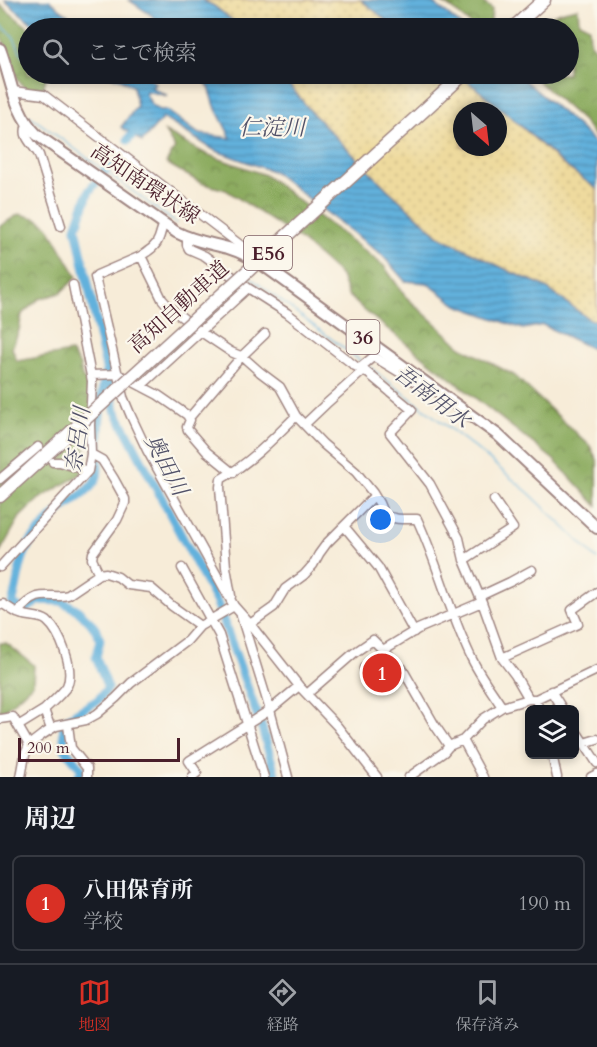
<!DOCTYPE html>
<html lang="ja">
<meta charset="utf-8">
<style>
:root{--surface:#171b24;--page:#20242c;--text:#f1f3f6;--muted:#9ea1a6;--line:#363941;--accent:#d93025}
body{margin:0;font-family:Cardo,"Noto Serif JP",serif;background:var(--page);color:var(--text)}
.controls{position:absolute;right:18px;bottom:18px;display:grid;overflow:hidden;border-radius:9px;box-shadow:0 3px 9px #0003}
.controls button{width:54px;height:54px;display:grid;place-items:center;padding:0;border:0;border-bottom:2px solid var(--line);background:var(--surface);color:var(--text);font:30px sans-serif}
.compass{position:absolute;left:453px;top:102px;width:54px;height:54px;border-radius:50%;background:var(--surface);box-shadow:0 3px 9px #0003;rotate:152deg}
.scale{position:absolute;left:18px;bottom:15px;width:162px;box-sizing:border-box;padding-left:6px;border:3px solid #4a1f2b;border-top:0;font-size:16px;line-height:21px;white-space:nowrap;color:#4a1f2b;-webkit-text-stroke:4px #fbf7ec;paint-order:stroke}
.you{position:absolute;left:381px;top:520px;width:21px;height:21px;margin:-15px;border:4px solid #fff;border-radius:50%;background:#1a73e8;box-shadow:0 0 0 9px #1a73e833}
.badge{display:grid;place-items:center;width:39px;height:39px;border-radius:50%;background:var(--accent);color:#fff;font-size:20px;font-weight:700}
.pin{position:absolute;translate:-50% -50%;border:3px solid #fff;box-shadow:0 2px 6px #0006}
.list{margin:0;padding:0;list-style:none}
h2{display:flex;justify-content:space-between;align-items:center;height:78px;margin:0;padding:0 24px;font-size:26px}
h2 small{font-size:20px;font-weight:400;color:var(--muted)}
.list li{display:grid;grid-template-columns:39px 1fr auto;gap:18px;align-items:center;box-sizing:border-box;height:96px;margin:0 12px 12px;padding:0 12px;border:2px solid var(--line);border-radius:9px}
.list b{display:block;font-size:22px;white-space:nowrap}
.list p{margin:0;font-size:20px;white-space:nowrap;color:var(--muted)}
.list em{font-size:20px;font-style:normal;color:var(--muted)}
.icon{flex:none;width:33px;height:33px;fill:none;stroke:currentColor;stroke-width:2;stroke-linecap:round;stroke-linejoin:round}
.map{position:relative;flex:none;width:597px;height:777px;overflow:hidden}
.search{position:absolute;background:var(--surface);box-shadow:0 3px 9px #0003;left:18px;right:18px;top:18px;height:66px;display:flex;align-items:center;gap:15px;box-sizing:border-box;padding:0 21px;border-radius:33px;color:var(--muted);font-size:22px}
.sheet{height:186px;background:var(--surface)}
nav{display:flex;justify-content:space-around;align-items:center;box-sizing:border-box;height:84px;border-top:2px solid var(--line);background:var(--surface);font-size:16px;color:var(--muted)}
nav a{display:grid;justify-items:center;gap:3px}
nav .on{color:var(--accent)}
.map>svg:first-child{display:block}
.forest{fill:url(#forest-crowns);stroke:#6a6444;stroke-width:1.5}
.sand{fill:url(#sand-dots);stroke:#9c7c64;stroke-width:1.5;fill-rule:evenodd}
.water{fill:url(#water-rules);stroke:#566884;stroke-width:1.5}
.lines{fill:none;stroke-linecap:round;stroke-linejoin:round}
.stream{stroke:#62b1dc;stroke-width:1.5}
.river{stroke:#62b1dc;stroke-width:9}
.minor-casing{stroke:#a08682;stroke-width:11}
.major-casing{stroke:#a08682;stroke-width:14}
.highway-casing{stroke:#a08682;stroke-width:15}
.minor{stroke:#fff;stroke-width:8}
.major{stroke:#fff;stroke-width:10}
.highway{stroke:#fff;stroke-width:12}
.highway-bridge-casing{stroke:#a08682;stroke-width:15;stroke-linecap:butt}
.highway-bridge{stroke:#fff;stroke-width:12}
.labels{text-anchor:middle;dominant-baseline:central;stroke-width:4.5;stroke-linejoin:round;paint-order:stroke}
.shield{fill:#fbf7ec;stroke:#7f6065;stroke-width:1.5}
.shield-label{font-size:20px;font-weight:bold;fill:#4a1f2b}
.street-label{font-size:21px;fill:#4a1f2b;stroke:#fbf7ec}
.water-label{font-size:22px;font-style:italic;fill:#525269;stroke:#fbf7ec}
</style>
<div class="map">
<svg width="597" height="777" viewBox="0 0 597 777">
<defs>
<pattern id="forest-crowns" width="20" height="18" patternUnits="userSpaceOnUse" patternTransform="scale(1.5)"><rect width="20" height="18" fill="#8aaa5d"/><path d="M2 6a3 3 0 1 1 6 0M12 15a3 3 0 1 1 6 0" fill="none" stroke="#738a4d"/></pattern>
<pattern id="sand-dots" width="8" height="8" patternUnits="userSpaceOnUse" patternTransform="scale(1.5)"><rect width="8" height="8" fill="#eeda9e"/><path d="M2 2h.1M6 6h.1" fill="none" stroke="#cebb88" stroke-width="1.8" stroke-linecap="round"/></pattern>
<pattern id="water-rules" width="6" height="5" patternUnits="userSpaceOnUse" patternTransform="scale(1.5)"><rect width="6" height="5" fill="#62b1dc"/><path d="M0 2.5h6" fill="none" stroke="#538fb3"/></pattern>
</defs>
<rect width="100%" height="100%" fill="#fbf7ec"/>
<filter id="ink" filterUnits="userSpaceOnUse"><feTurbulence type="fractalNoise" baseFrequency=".0167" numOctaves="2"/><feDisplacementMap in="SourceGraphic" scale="12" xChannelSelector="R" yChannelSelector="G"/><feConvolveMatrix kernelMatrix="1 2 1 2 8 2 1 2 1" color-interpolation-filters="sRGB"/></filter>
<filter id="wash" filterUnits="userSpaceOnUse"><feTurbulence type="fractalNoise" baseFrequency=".008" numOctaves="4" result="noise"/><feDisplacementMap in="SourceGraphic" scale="24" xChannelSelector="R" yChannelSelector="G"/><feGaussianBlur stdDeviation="1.35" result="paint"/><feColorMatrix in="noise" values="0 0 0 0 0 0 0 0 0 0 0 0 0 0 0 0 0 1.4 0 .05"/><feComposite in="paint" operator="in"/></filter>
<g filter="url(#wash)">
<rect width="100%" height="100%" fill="#f7ecd8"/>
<!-- forest -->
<path class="forest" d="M437,0h43l12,9 -1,12 10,7h-26l-25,-21z
M0,5l29,23 -1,46h19l-4,16 -18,-1 -8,-11 -11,-32 -6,-10z
M578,8l1,14 10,5 1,15 7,8v88l-5,-5 -9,-12 -53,-47h38v-46h-31c16,-15 20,-16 41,-20z
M165,132l41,22 59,21 119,91 21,30 56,51 53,28 76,71 7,14v46l-43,-46 -189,-149 -17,-16 -7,-19 -39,-35 -76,-51 -25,-7 -35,-20 9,-15z
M19,214l19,5 10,7 29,51 -17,16 -21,6 -17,15 -3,16 -7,18 5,13 54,-9 9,13 2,12 12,12 3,17 -18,30 8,17 -6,21 -42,25 -19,18 -20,35v-326z
M0,643h6l28,22 -1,19 -33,30z"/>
<!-- sand -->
<path class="sand" d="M202,0h159l35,28h-154l-28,-22z
M280,74h179l52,43 51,47 35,25v132l-8,-2 -47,-34 -29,-12 -74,-37 -52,-47 -74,-75zM462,111h36v36h-36z"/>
<!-- water -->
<path class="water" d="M4,0h45l36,28h-47z
M129,0h73l12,6 28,22h-79l-9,-11z
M361,0h69l34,28h-68z
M100,74h44l11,9 -4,4 17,9 -22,-5v4l6,10 7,5h7l33,24 32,4 -15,-29 -7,-22 -10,-13h81l33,40 74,75 52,47 74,37 29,12 47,34 8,2v30l-54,-26 -20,4 -66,-24 -30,-22 -22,-2 -23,-26 -108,-83 -60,-22 -51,-32 -21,24 -21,-15 16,-21 -4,-19 -12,-8z
M459,74h58l61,52 19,19v44l-34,-25 -52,-47z"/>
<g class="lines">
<!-- stream -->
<path class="stream" d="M0,24l13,12 10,21
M30,116l146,107
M248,276l114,86
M368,366l106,81 56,47 67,65"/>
<!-- river -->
<path class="river" d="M128,140l11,-14
M109,166l-20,25 -13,37 39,182 102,193 45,125 14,49
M78,777l4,-7 -17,-21 -2,-26 2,-3 33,-20 10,-12 -12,-31 4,-17 -4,-10 -6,-8 -14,-13 -15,-8 -21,-1 -16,10 -12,-6c7,-21 6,-47 21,-65 9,-11 21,-24 33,-33 10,-8 24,-15 30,-27 4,-9 1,-18 2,-27 1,-26 2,-53 7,-78"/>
</g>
</g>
<g filter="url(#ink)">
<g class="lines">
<!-- minor casing -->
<g class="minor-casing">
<path id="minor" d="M13,91l31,4 199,152 6,9
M27,125c-6,12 7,20 12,30l22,71
M164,224c-3,5 -3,9 -5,14 -3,9 -11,13 -18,18l21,43 7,8 32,25 30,20 12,5 17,15 20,15 16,29 27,28 33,28 17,21 6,10 5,12c11,5 21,4 33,4 21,45 32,92 53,136 8,18 21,35 32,52
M187,238v7l2,4 16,7 43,32 39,25 68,53 4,2 2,-1 12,-10 3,1 53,32
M141,256l-44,19 -2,2 28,120 8,19 16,34 87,156 16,18 49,62 38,40 40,51
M359,368l5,2 48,40 -22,23 40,51 29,54 5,22 18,42 20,56 13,17 14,24
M92,375l26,-1 40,21 29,20 3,5 -3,7 1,3 19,22 26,21
M141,386l107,-98
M189,418l52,-61 24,-23
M305,424l21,-20 38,-34
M91,454l11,6 12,19 11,20v4l-8,17 -24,33 -1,6 7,15
M53,462h7l28,9
M0,479l38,-32
M344,526l34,41 36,65
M464,560l49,-32 -19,-28
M0,567l88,-96 3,-17 -1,-29 2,-44 -19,-96
M182,568l37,67 45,142
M231,596l-5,-29 -6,-80 1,-8c29,-16 52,-40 75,-63
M480,596l30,-14 22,-12
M0,605l3,-1c7,4 13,10 21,11 7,2 17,1 23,6 13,11 28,48 20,65 -4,7 -17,18 -23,24l7,19
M17,613c5,-6 12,-13 20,-16 10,-3 21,1 31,-2l31,-21 7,-1 12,4 10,8 23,3 21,18 28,20
M241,616l29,94 18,67
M250,624l24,-17 11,-18 19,-14 9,-10 6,-11 8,-11 47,-47
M383,650l35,-21 64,-27
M386,652l-22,16 14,19 24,-19
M502,658l76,-34 -6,-14 25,-18
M551,691l12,19
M307,694l47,-41 19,-13 30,30 31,54 15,22
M536,699l3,11
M0,719l13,-2 5,9
M68,725l3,23 16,20v9
M574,728l23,35
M463,740l20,37
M584,743l13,-4
M29,745l-11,-19 26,-16
M552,754l5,23
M21,777l4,-22 4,-10 13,-10 14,-9 30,-6 11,-6 19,-16 15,-15 56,-42 13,-15 34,-20
M192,777l5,-4 -8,-12 81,-51 29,-24
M409,777l35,-25 5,-6 14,-6 20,-21 19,-12 27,-8h7l61,-29
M591,777l6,-3"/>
</g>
<!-- major casing -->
<g class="major-casing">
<path id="major" d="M0,49c12,31 13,62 37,86l139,97c17,9 33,11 52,16 13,4 24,10 35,17l235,170 99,93"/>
</g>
<!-- highway casing -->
<g class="highway-casing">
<path id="highway" d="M513,28l31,-28
M0,496l71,-64"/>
</g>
<!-- minor -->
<use href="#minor" class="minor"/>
<!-- major -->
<use href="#major" class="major"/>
<!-- highway -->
<use href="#highway" class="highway"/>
<!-- highway-bridge casing -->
<g class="highway-bridge-casing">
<path id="highway-bridge" d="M71,432l393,-358"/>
</g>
<!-- highway-bridge -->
<use href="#highway-bridge" class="highway-bridge"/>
</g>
</g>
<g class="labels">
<!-- shield labels -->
<g class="shield">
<rect x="244" y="236" width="48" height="34" rx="4.5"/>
<rect x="346.5" y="320" width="33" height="34" rx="4.5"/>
</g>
<g class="shield-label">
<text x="268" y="253">E56</text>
<text x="363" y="337">36</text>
</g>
<!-- street labels -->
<g class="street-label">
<text transform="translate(145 184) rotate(34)">高知南環状線</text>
<text transform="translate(179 307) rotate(-42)">高知自動車道</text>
</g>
<!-- water labels -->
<g class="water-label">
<text x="272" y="128">仁淀川</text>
<text transform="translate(432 397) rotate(37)">吾南用水</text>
<text transform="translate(78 440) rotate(-82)">奈呂川</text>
<text transform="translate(166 465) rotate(62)">奥田川</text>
</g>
</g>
</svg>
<div class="controls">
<button><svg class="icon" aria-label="layers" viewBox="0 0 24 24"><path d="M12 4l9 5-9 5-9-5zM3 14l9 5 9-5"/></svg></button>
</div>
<svg class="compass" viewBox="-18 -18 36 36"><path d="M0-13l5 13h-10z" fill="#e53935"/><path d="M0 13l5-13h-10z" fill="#9ea1a6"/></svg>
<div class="scale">200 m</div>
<div class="you"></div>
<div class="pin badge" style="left:382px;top:673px">1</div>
<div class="search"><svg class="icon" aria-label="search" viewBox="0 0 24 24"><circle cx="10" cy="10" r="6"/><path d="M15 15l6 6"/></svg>ここで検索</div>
</div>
<section class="sheet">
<h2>周辺<small></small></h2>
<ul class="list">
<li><span class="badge">1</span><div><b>八田保育所</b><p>学校</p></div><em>190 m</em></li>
</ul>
</section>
<nav>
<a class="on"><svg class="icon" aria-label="map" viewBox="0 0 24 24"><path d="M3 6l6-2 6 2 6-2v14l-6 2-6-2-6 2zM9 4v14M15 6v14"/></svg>地図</a>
<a><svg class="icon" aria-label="directions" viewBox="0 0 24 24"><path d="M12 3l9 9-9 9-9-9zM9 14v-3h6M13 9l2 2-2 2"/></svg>経路</a>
<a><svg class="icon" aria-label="saved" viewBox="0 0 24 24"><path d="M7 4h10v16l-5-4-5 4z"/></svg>保存済み</a>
</nav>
